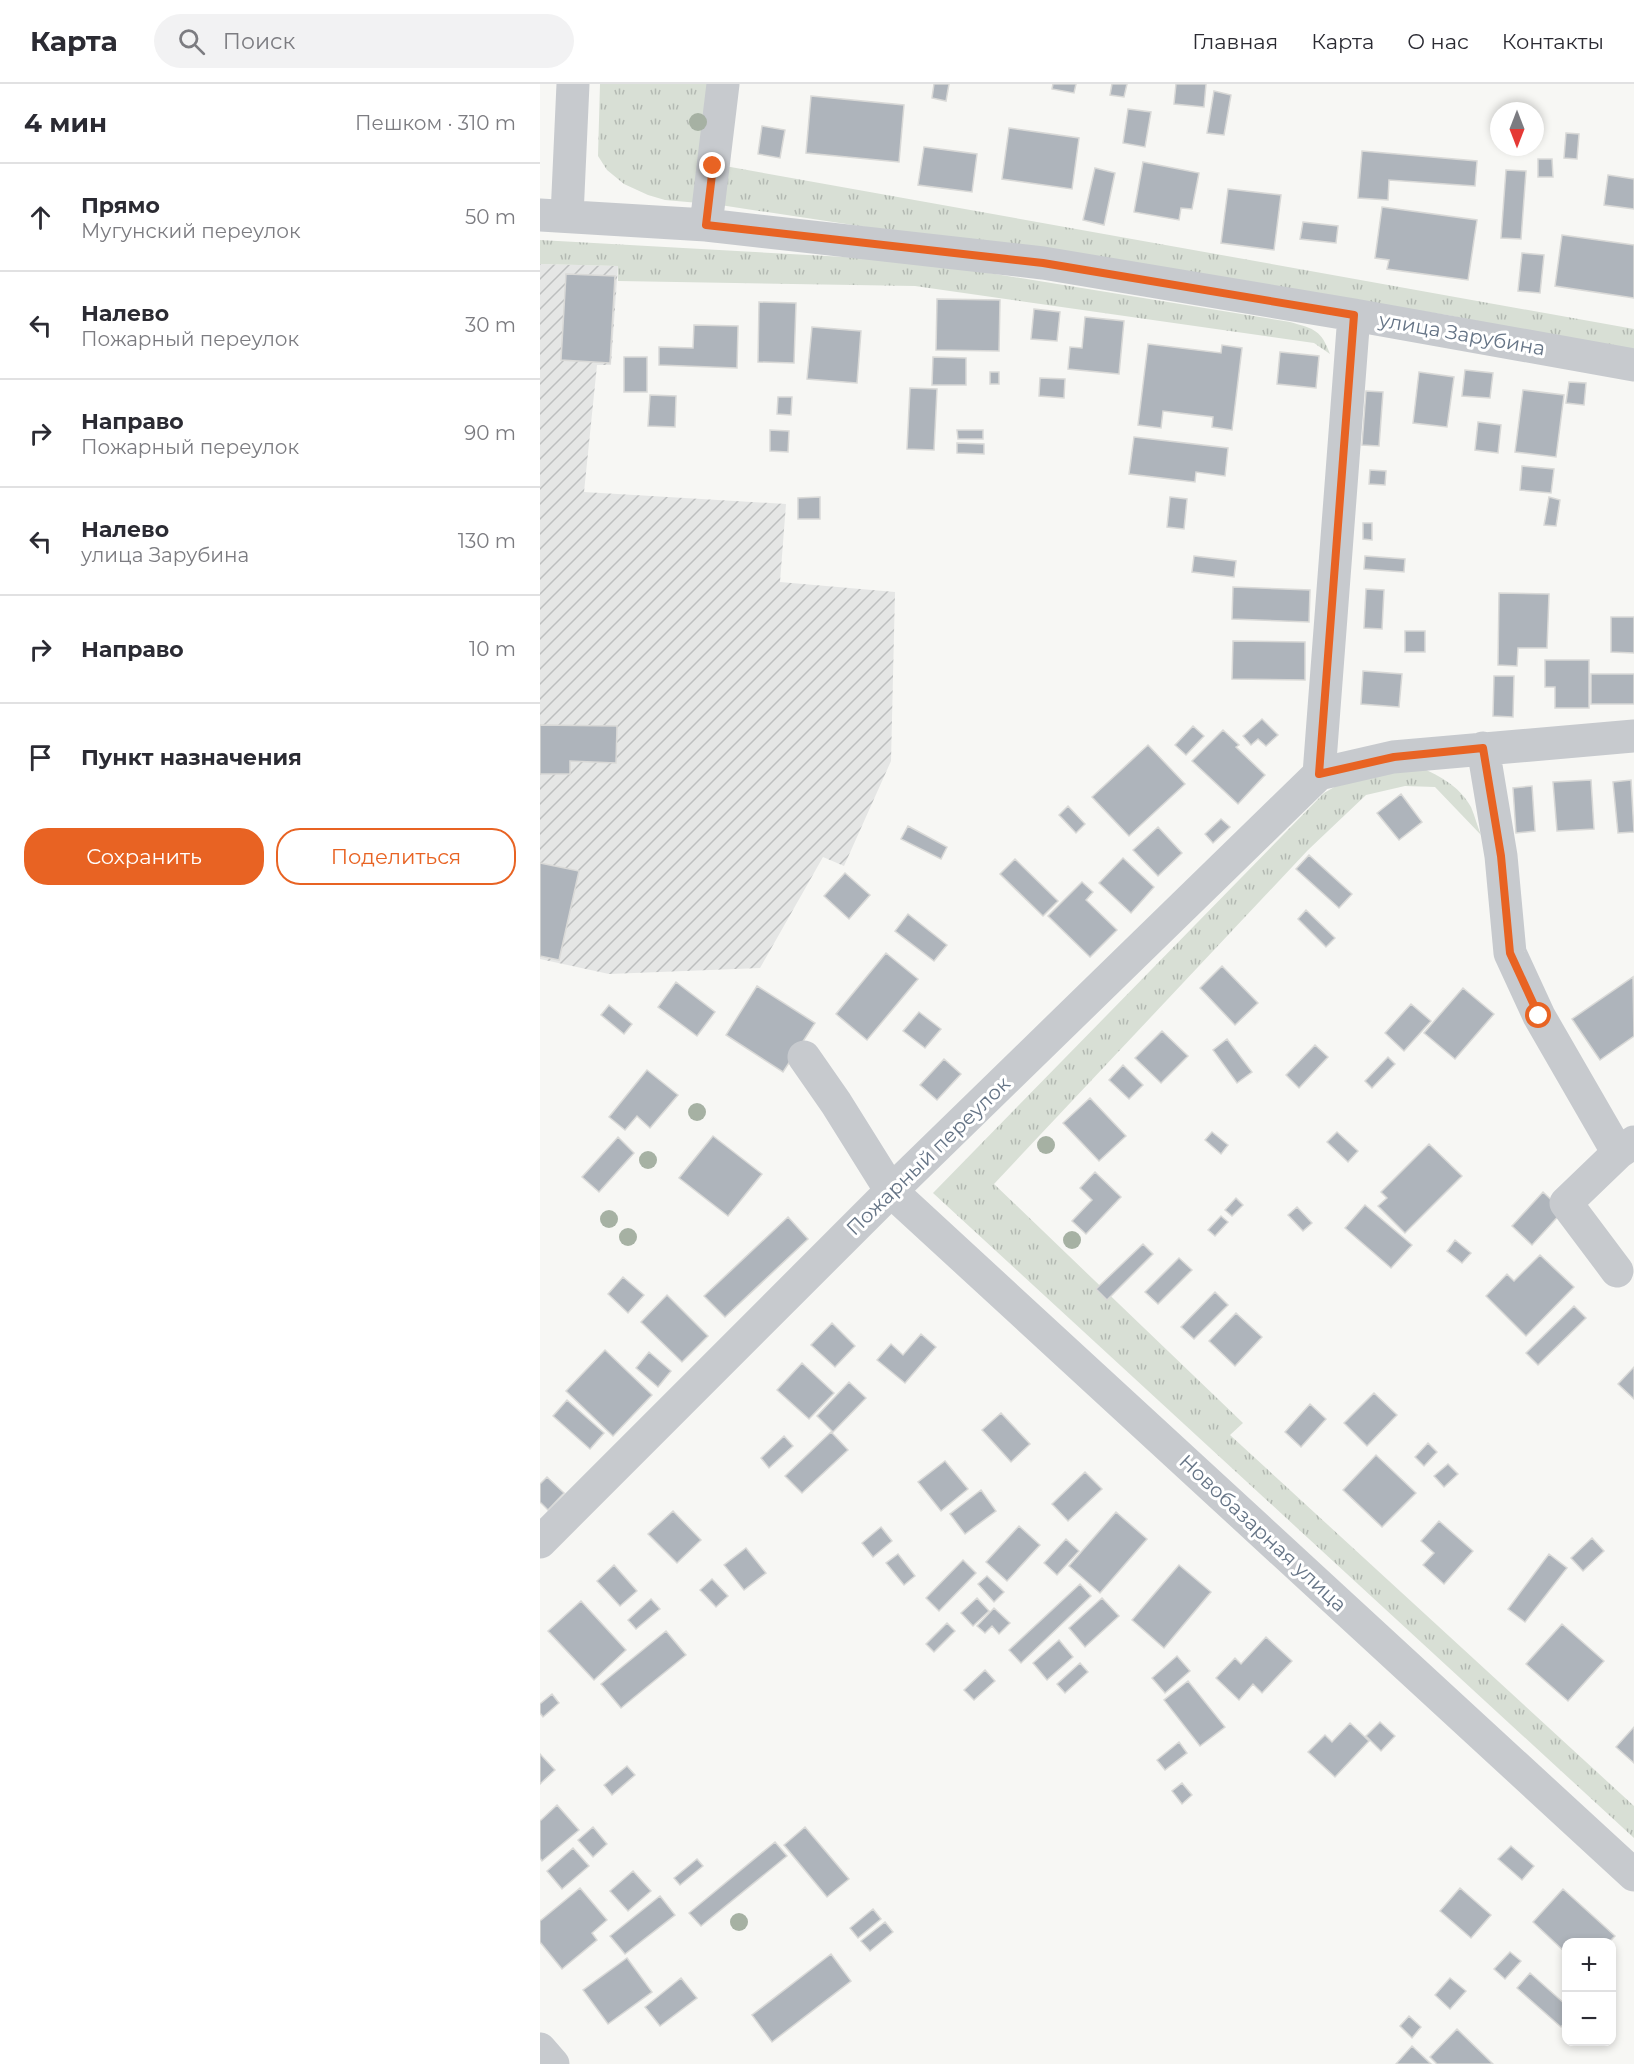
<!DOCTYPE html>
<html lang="ru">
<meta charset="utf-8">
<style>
:root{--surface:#fff;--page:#f2f2f3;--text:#2b2b33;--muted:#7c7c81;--line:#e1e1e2;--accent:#e86323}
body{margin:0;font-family:Montserrat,sans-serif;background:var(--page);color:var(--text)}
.controls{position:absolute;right:18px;bottom:18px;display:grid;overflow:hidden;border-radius:12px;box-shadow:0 3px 9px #0003}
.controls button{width:54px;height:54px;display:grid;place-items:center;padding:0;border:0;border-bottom:2px solid var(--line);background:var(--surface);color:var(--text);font:30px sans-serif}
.compass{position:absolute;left:950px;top:18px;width:54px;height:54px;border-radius:50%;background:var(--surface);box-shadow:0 3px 9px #0003;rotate:180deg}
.stop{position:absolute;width:18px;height:18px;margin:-14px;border:4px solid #e86323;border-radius:50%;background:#fff}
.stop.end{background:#e86323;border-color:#fff;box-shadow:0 2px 6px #0008}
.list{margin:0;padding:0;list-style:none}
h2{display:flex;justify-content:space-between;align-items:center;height:78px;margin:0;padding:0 24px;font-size:26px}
h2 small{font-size:20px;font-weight:400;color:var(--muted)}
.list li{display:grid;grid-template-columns:39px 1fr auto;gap:18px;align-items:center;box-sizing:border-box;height:108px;padding:0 24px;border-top:2px solid var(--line)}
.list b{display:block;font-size:22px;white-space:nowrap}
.list p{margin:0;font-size:20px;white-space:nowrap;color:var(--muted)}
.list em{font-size:20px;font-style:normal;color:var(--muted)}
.actions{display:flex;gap:12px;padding:18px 24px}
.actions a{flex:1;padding:14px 0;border:2px solid var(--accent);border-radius:24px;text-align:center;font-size:21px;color:var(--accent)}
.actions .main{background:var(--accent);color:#fff}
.icon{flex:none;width:33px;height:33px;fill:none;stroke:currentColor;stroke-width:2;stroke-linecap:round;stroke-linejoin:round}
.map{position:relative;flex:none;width:1094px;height:1980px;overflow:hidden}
header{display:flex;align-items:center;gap:36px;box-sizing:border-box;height:84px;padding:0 30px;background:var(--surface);border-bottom:2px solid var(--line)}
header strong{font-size:28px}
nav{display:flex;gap:33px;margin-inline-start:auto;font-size:21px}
.search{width:420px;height:54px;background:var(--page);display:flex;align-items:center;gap:15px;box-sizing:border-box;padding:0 21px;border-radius:33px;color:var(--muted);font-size:22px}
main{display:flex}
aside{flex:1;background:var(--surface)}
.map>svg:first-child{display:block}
.industrial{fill:url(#industrial-furrows)}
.grass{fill:url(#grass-tufts)}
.building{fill:#aeb4bb;stroke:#d9d9d7;stroke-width:1.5}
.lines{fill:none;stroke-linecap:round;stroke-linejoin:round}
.minor{stroke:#c7cace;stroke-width:33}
.tree{fill:#a6b1a3}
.route{stroke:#e86323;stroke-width:8}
.labels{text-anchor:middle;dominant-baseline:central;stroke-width:6;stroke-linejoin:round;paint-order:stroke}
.street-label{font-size:20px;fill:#657486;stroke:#fff}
</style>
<header>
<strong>Карта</strong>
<div class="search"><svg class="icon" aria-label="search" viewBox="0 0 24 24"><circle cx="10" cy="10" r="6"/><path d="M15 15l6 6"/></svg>Поиск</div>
<nav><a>Главная</a><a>Карта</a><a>О нас</a><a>Контакты</a></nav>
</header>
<main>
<aside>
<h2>4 мин<small>Пешком · 310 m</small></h2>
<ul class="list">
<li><svg class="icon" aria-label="ahead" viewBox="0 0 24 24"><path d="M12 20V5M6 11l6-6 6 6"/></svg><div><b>Прямо</b><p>Мугунский переулок</p></div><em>50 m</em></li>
<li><svg class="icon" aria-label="left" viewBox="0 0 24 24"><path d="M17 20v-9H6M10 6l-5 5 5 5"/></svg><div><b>Налево</b><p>Пожарный переулок</p></div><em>30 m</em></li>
<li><svg class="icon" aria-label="right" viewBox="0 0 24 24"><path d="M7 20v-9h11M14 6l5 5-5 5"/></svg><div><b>Направо</b><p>Пожарный переулок</p></div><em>90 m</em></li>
<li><svg class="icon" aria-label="left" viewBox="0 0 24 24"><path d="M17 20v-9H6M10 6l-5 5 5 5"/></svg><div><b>Налево</b><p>улица Зарубина</p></div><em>130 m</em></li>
<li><svg class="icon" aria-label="right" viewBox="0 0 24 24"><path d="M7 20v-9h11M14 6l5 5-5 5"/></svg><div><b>Направо</b></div><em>10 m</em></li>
<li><svg class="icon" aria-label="arrive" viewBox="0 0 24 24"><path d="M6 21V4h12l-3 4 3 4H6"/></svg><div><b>Пункт назначения</b></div></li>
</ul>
<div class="actions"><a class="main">Сохранить</a><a>Поделиться</a></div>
</aside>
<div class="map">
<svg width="1094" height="1980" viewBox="0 0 1094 1980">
<defs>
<pattern id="industrial-furrows" width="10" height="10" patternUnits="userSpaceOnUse" patternTransform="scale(1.5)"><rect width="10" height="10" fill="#e5e6e5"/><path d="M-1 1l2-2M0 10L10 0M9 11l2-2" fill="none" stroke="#bdbfbf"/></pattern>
<pattern id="grass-tufts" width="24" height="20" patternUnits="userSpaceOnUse" patternTransform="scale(1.5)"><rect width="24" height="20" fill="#d8dfd5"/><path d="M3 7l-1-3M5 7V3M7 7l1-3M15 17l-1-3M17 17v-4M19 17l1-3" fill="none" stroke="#b3b9b2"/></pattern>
</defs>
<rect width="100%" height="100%" fill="#f7f7f4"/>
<!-- industrial -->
<path class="industrial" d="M0,180l78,2 -7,99h-14l-13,127 202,12 -6,78 115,10 -4,169 -47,105 -21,-9 -63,111 -151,6 -69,-15z"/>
<!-- grass -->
<path class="grass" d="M60,0h110l-11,119 -34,-3 -17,-5 -24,-11 -17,-14 -9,-14z
M185,82l909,163v23l-187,-37 -727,-110z
M0,156l376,21 374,61c25,7 31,8 40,32l-16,-11 -399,-57 -297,-5v-15l-78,-2z
M874,681c23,9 45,20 57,42 4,9 6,19 10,28l-46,-48 -30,-1 -39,9 -58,55 -314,334 249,239 -13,12 404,371v32l-701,-645 391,-400 31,-18z"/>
<!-- building -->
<path class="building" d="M394,0h15l-3,17 -14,-3z
M513,0h23l-2,9 -22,-4z
M572,0h15l-3,13 -14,-2z
M636,0h30l-2,23 -30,-3z
M674,7l17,4 -7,40 -17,-2z
M271,12l93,9 -5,57 -93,-9z
M588,25l23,3 -6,35 -22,-4z
M222,42l23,4 -5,28 -22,-4z
M469,44l70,10 -7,51 -70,-10z
M1026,49l13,1 -2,25 -13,-1z
M384,63l53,7 -5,38 -54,-7z
M822,67l115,10 -2,25 -86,-6 -1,20 -30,-2z
M998,75h14l1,18h-15z
M603,78l56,11 -7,36 -11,-1 -2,12 -45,-8z
M555,84l20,5 -11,52 -21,-5z
M966,86l20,1 -5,68 -20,-1z
M1068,91l26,4v30l-30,-4z
M688,105l53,6 -7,55 -53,-7z
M842,123l95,13 -9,60 -81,-11 2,-9 -14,-2z
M763,138l35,4 -2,17 -36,-4z
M1022,151l72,10v53l-79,-12z
M982,169l22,2 -4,38 -22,-2z
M26,190l49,2 -5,87 -49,-3z
M397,215l63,1 -1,51 -63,-1z
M219,218l37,1 -2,60 -36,-1z
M494,225l26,3 -3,29 -26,-2z
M545,233l39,4 -5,53 -51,-5 2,-22 12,1z
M154,241l44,1 -1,42 -78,-3v-18l34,1z
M272,243l49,4 -4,52 -50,-4z
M608,260l73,9 1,-8 20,3 -10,82 -20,-3 1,-10 -50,-6 -2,17 -23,-3z
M740,268l39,4 -3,32 -39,-4z
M84,273h23v35h-23z
M393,273l33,1v27h-34z
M925,286l28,3 -3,25 -28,-2z
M450,288h9v12h-9z
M879,288l35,5 -7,50 -34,-4z
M500,294l25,1 -1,19 -25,-2z
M1029,298l17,1 -2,22 -18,-2z
M370,304l27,1 -3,61 -27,-1z
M983,306l41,5 -8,62 -41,-5z
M826,307l17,1 -4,54 -17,-1z
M110,311l26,1 -1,31 -27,-1z
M238,313h14l-1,18 -14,-1z
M938,338l23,3 -3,28 -23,-3z
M230,346l19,1 -1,21 -18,-1z
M417,346h26v9h-25z
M594,353l94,11 -3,28 -29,-4 -1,10 -66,-8z
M417,359l27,1v10l-27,-1z
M982,382l32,3 -3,24 -31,-3z
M830,386l16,1 -1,14 -16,-1z
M280,413v22h-22v-21z
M630,413l17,2 -3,30 -17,-2z
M1009,413l11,3 -4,26 -12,-1z
M823,439h9v17l-9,-1z
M654,472l42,5 -2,16 -42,-5z
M825,472l40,3 -1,13 -40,-3z
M693,503l77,3 -1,32 -77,-3z
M826,505l18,1 -2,39 -18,-1z
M959,509l50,1 -2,54h-29l-1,18 -19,-1z
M1071,533h23v36l-23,-1z
M865,547h20v21h-20z
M693,557l72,1v38l-73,-1z
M1005,576h44v48h-34v-21h-10z
M823,587l39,3 -3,33 -38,-3z
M1051,590h43v30h-43z
M954,592h20l-1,41 -20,-1z
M722,635l16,16 -12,11 -8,-7 -7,6 -8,-9z
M0,641l77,1 -1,37 -46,-2v13h-30z
M653,642l11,10 -18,19 -11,-10z
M683,646l16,15 -3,2 29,28 -27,29 -46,-43z
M608,661l37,39 -56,52 -37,-39z
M1051,696l3,49 -37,2 -4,-49z
M1091,696l3,52 -16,1 -5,-51z
M992,702l3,45 -19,2 -3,-45z
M861,710l21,28 -23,18 -22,-27z
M528,722l17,18 -9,9 -17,-18z
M681,735l9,8 -17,16 -8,-9z
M368,742l39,21 -6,12 -40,-20z
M618,743l24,26 -24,23 -25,-26z
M769,771l43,39 -13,14 -43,-39z
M583,774l31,29 -23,26 -32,-30z
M475,775l43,42 -15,15 -43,-42z
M0,779l39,8 -20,89 -19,-4z
M305,789l25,22 -21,24 -25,-23z
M542,798l11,10 -7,8 31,30 -27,27 -42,-41z
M766,826l29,28 -9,9 -28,-28z
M368,830l39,31 -13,16 -39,-30z
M346,869l32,26 -51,61 -31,-26z
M682,882l36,37 -23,22 -35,-37z
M1093,893l1,59 -34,24 -28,-41z
M136,898l39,30 -18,24 -39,-29z
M217,902l58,37 -32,49 -57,-37z
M923,904l31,26 -39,45 -31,-26z
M871,920l20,17 -27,30 -19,-18z
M69,921l23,19 -8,10 -23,-19z
M379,928l22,17 -16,19 -22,-17z
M622,947l26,25 -27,27 -26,-25z
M687,955l25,33 -15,11 -24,-33z
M775,961l13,12 -29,31 -13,-13z
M848,973l7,7 -23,24 -7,-7z
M404,975l17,15 -24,26 -17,-15z
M583,981l20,20 -14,14 -20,-19z
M107,986l31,25 -28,33 -13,-12 -12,14 -16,-13z
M550,1014l36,38 -27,25 -36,-38z
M672,1048l16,13 -7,9 -16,-14z
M797,1048l21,19 -10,11 -21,-20z
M173,1052l49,38 -34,42 -49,-38z
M78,1053l16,16 -35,39 -17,-15z
M889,1060l33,32 -57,57 -27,-27 9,-8 -6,-6z
M555,1088l26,25 -35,37 -14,-13 20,-21 -12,-12z
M1003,1108l20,19 -31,34 -20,-19z
M696,1114l7,7 -11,11 -7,-6z
M825,1121l47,40 -21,23 -46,-40z
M757,1123l15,16 -9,8 -15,-16z
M681,1132l7,6 -13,14 -7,-6z
M248,1133l20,22 -83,78 -21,-21z
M915,1156l16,13 -9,10 -15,-12z
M603,1160l10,10 -46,46 -11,-11z
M1000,1171l34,32 -48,49 -40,-40 21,-22 7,7z
M639,1174l13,12 -34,34 -13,-12z
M83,1193l21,18 -16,18 -20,-19z
M675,1208l13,13 -34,34 -13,-12z
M127,1211l41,41 -26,26 -41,-40z
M1034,1222l12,12 -48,47 -12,-12z
M696,1229l26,24 -27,29 -26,-25z
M292,1239l23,23 -20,21 -24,-22z
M381,1250l15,13 -31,36 -28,-23 14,-16 12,11z
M65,1266l47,45 -39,41 -47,-45z
M109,1268l22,19 -13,16 -22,-19z
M262,1279l32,30 -25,26 -32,-29z
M1094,1283v32l-16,-15z
M309,1298l17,16 -33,34 -16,-16z
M834,1309l23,22 -30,31 -23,-23z
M27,1316l37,33 -14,16 -37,-33z
M770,1320l16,15 -25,28 -16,-15z
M461,1329l29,31 -19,18 -29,-32z
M291,1348l17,18 -46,43 -17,-17z
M244,1352l9,10 -24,22 -8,-10z
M888,1359l9,9 -13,14 -9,-9z
M836,1371l40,38 -34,34 -39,-37z
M405,1377l23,28 -27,22 -23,-29z
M908,1380l10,10 -14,13 -10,-11z
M545,1388l17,17 -34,32 -16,-17z
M7,1393l17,16 -16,17 -8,-8v-18z
M441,1406l15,21 -31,23 -15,-20z
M133,1427l28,29 -24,23 -29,-29z
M576,1428l31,27 -47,54 -31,-27z
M899,1437l34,30 -29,33 -21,-19 11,-12 -13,-12z
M479,1442l21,19 -33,36 -21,-19z
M341,1443l11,14 -19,16 -11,-14z
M1052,1454l12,13 -21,20 -12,-13z
M526,1455l13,12 -22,24 -13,-12z
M206,1464l20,25 -22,17 -20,-25z
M358,1470l17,22 -11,9 -18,-22z
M1009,1470l18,14 -42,54 -17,-13z
M423,1476l13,13 -37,38 -13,-13z
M74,1481l23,26 -17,15 -23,-25z
M639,1481l32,27 -47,56 -32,-28z
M447,1492l17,16 -10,10 -16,-18z
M172,1495l16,17 -12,11 -16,-17z
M540,1500l11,12 -70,67 -12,-13z
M437,1514l12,13 -16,15 -12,-13z
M562,1514l17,18 -34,31 -16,-19z
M111,1515l9,10 -24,20 -8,-9z
M41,1517l45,49 -32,30 -46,-49z
M454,1524l16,15 -11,11 -7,-8 -7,7 -8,-7z
M407,1539l8,8 -21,21 -8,-8z
M1022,1540l42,37 -36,40 -42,-37z
M126,1547l20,24 -65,53 -20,-24z
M726,1553l26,24 -30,32 -9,-9 -14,16 -23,-22 19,-20 6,6z
M519,1556l14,17 -26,23 -14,-17z
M637,1572l13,15 -25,22 -13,-15z
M540,1579l8,9 -23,21 -8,-9z
M445,1586l10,11 -21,19 -10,-10z
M648,1597l37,46 -25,19 -36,-46z
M12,1610l7,9 -16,14 -3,-4v-9z
M840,1638l15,14 -14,15 -15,-15z
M810,1639l19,18 -34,36 -27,-25 17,-17 7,7z
M1094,1643v36l-18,-16z
M639,1658l8,11 -22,17 -8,-10z
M0,1670l15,16 -15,14z
M87,1682l8,9 -23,20 -8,-10z
M642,1699l10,12 -10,9 -10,-13z
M17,1721l22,25 -37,31 -2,-3v-37z
M53,1743l14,17 -14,13 -15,-17z
M265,1743l44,52 -22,18 -43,-52z
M235,1758l12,14 -86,70 -12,-13z
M971,1762l23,20 -12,14 -24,-21z
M33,1764l16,18 -27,23 -15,-18z
M157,1775l6,7 -23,19 -6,-7z
M93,1787l18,20 -23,20 -18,-20z
M40,1804l27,32 -15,13 5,7 -35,29 -22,-27v-21z
M920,1804l31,27 -20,23 -31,-27z
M1023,1805l52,47 -6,6h-43v11l-33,-31z
M120,1812l15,19 -50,39 -15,-18z
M333,1825l8,10 -23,19 -8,-10z
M345,1838l8,10 -23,19 -9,-10z
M970,1868l11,9 -16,18 -11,-10z
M291,1870l20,27 -79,61 -20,-27z
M87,1874l25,34 -44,32 -25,-34z
M990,1889l36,32v16l-5,6 -44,-39z
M141,1894l16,20 -37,28 -15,-19z
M910,1894l16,13 -16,18 -15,-14z
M869,1932l12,11 -9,11 -12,-12z
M917,1945l36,35h-56l-7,-7z
M872,1962l19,18h-35z"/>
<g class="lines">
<!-- minor -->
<path class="minor" d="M0,131l166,10 337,38 311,52 280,50
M27,132l6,-132
M166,141l17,-141
M943,664l18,108 9,97 29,63 79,137
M779,690l74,-17 241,-21
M264,973l32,46 55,88 743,684
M1077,1187l-51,-68 52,-50 16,-11
M0,1458l351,-351 428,-417 35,-459
M0,1965l13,15"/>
</g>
<!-- trees -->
<g class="tree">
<circle cx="158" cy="38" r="9"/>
<circle cx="157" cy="1028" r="9"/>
<circle cx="506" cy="1061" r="9"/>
<circle cx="108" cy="1076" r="9"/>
<circle cx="69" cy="1135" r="9"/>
<circle cx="88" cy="1153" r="9"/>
<circle cx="532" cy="1156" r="9"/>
<circle cx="199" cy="1838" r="9"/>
</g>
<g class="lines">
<!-- route -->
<path class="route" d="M173,82l-7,59 337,38 311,52 -35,459 75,-17 89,-9 18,108 9,97 29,63"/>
</g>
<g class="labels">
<!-- street labels -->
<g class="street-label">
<text transform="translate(922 250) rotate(10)">улица Зарубина</text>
<text transform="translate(388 1072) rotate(-44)">Пожарный переулок</text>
<text transform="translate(723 1449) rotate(43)">Новобазарная улица</text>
</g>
</g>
</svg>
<div class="controls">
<button>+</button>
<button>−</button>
</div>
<svg class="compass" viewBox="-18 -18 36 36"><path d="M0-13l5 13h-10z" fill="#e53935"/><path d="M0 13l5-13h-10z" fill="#7c7c81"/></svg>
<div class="stop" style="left:999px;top:932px"></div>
<div class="stop end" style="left:173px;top:82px"></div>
</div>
</main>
